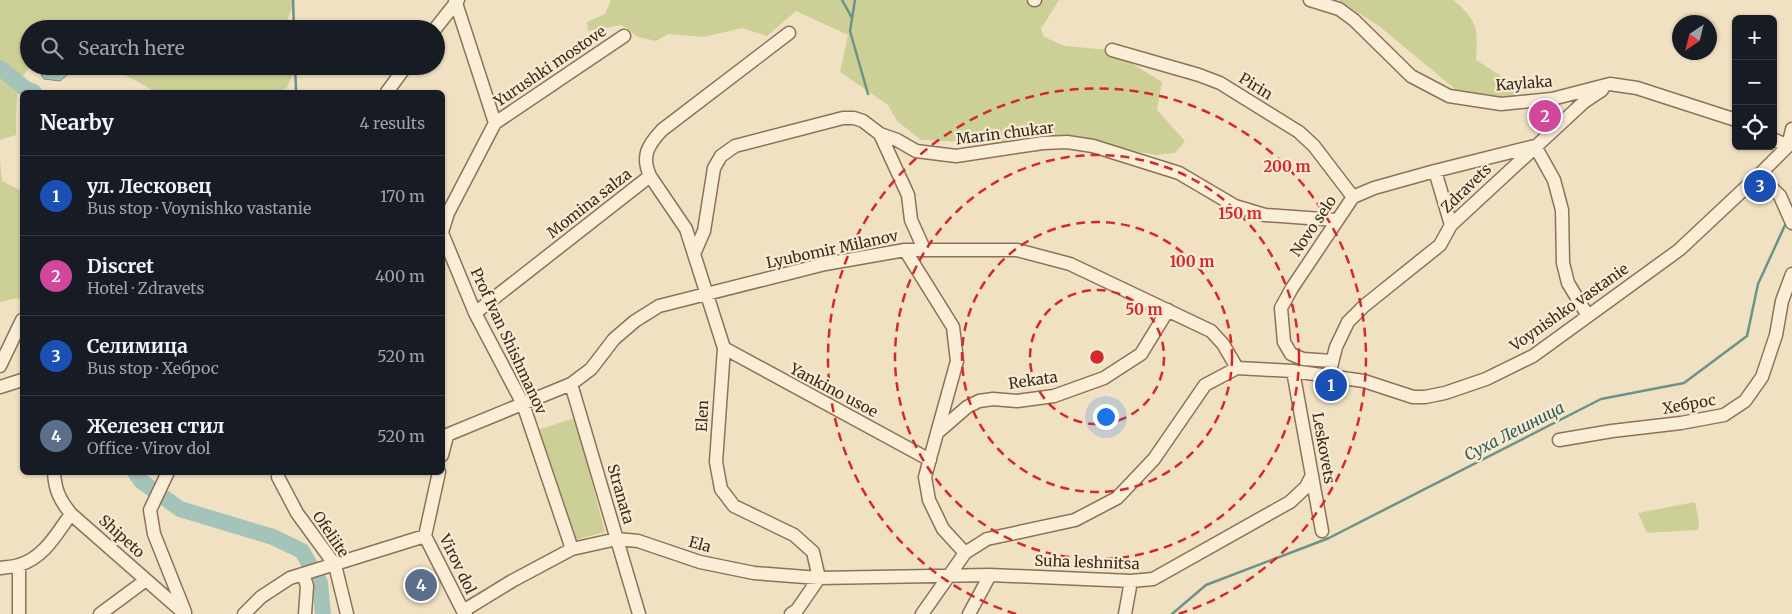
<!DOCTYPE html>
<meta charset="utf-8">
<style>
:root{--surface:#171b24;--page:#242831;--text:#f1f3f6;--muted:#9ea1a6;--line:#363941;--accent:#2563eb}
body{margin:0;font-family:Merriweather,serif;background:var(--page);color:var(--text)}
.controls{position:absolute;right:15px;top:15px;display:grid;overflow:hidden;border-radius:8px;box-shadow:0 1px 4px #0004}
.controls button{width:45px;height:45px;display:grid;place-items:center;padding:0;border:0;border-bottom:1px solid var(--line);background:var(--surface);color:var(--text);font:25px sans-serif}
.compass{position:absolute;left:1672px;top:15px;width:45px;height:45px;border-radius:50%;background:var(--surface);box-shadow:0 1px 4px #0004;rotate:215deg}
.you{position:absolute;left:1105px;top:416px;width:18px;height:18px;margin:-12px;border:4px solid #fff;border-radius:50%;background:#1a73e8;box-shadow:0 0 0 8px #1a73e833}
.badge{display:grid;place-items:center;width:32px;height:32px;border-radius:50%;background:var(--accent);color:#fff;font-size:16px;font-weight:700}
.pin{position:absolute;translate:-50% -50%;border:2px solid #fff;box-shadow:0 1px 5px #0006}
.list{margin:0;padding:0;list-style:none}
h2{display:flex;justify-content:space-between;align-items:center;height:65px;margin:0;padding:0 20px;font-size:21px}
h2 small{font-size:16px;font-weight:400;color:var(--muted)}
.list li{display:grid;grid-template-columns:32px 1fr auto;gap:15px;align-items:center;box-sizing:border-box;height:80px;padding:0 20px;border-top:1px solid var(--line)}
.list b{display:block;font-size:19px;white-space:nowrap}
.list p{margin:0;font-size:16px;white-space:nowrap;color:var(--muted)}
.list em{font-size:16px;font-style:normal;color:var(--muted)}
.icon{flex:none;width:28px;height:28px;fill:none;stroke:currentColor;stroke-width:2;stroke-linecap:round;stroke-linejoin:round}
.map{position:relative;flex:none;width:1792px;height:614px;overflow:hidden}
.search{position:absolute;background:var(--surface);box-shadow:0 1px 4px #0004;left:20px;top:20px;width:425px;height:55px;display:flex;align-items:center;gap:12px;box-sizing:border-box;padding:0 18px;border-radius:28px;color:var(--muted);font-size:19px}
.panel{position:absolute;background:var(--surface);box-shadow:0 1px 4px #0004;left:20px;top:90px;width:425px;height:385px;border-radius:8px}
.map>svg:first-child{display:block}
.green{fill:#cdd096}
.water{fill:#a5c4b9;stroke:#6b9387}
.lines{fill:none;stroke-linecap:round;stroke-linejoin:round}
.stream{stroke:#6b9387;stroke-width:2.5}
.river{stroke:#a5c4b9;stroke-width:16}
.minor-casing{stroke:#8d7158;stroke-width:15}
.minor{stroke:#fbeed7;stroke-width:12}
.ring{fill:none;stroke:#d62828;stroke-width:2.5;stroke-dasharray:9 6}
.labels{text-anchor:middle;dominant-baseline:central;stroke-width:4.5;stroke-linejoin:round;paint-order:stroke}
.street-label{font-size:15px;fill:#3c2a1d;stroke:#f8ebd3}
.water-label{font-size:16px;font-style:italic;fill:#2c5c57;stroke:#f8ebd3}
.centre{fill:#d62828;stroke:#f8ebd3;stroke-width:2.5}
.ring-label{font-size:15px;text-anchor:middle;font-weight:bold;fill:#d62828;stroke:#f8ebd3;stroke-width:4.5;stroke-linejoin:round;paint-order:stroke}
</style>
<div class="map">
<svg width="1792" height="614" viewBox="0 0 1792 614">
<rect width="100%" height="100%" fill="#f1e1c3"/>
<!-- green -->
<path class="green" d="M0,0h295l-8,21v8h-258v37h2c-18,16 -14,46 -15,69l-16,5z
M611,0h448l-18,29 3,8 21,9 45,4 52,32 -5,28 28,31 -10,12 -19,2 -86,-16 -58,5 -91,-4 -24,-19 -9,-16 -48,-33 8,-37 -52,-24 -29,25 -25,-8 -38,9 -36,-3 -12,7 -18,-4 -16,-12 -34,6 -1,-9 18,-8z
M1338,0h115c25,20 25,29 23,60l44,28 -2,14 -51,-3 -88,-73z
M109,66h182l2,9 -7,14 -13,3h-117z
M0,161l2,20 20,10v109l-5,-2 -17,4z
M575,418l30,114 -30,8 -38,-110z
M1695,502l4,21 -1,7 -51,3 -9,-20z"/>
<!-- water -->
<path class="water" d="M46,66h22l-1,9 -7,6 -16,-2 -3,-4z"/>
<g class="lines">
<!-- stream -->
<path class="stream" d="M293,0l1,29
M842,0l10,18
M855,0l-5,31 18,63
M295,66l1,24
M1172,614l34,-29 123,-47 272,-139 83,-16 63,-47 11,-52 28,-61"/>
<!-- river -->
<path class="river" d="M0,68l26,21 8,3
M135,472l6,9 39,28 93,28 29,14 18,32 3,31"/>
<!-- minor casing -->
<g class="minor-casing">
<path id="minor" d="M455,0l40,123
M1034,0h1
M1310,0l29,9 15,11 57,56 38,20 52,8 51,-5 58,-15 27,4 99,32
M435,29l23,-29
M1112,50l87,25 21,8 79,49 15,14 39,51
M387,92l19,-26
M880,134l28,61 3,25 13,29
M1773,139l15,7
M1788,146l4,-17
M1435,171l16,54
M1759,175l21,21 12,27
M650,176l36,53 38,119 -8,114 5,27 13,17 60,29 19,17 6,26 -22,32 -6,4
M442,232l6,-19 47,-90 129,-87
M442,233l33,80 48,91 49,145
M905,250l48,77 4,34 -20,72
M694,254l10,-23 10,-63 7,-12 14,-10 108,-28h11l9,3 17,13 17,6 19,11 40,5 87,-13 24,-1 26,4 86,27 56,33 30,9 71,5
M475,313l175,-137c-9,-20 -2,-31 12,-46l127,-97
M724,348l206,112
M1332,361l-29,-2 -12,-5 -7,-12 -3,-34 11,-20 61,-91 21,-9 61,-17 100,-25 19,34 8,30 1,53 5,20 20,33
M0,366l22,-46
M1331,367l5,-20 12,-25 16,-16 76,-61 11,-20 133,-123 18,-12
M1293,371l29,160
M571,384l68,230
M0,387l22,-7
M442,437l129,-53 20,-15 23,-30 21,-18 24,-15 166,-42 80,-14h112l53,14 141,67 12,13 14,24
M1559,440l53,-9 69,-8 43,-8 21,-14 17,-24 14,-42 6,-34 10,-27
M442,455l5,-19
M54,472c1,19 6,28 17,42l114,100
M168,472l-18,38 4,24 31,78
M439,472l-14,64 38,75 3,3
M278,477l19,36 38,52 12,49
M965,553l-22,-24 -14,-29 -4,-23 12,-44 30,-26 12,-6 14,-2 24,2 37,-5 50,-18 37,-24 27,-44
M0,568c6,-1 13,-1 19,-3 25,-7 38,-32 52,-51
M303,574l4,12 -2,28
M463,611l49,-30 60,-32 45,-10 21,2 62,21 54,11 65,5 171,-3 141,6 22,-2 137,-77 16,-15 6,-12
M19,614v-49
M100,614l46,-34
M244,614l17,-17 29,-19 135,-42
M922,614l43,-61 22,-14 88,-19 42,-22 37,-39 51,-74 32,-17 56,3 71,10 49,16h12l20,-4 41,-14 47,-23 146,-106 80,-75 29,-29 4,-2
M969,614l21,-39
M1125,614l6,-33"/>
</g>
<!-- minor -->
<use href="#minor" class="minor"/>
</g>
<!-- distance rings -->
<g class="ring">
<circle cx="1097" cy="357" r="67"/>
<circle cx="1097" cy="357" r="135"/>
<circle cx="1097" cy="357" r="202"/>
<path d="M1016 614A269 269 0 1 1 1178 614"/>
</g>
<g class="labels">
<!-- street labels -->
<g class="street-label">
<text transform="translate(550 66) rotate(-34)">Yurushki mostove</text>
<text transform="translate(1524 83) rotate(-4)">Kaylaka</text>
<text transform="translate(1256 86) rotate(32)">Pirin</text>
<text transform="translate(1005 133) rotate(-7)">Marin chukar</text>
<text transform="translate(1466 188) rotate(-44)">Zdravets</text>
<text transform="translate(589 203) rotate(-38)">Momina salza</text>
<text transform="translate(1313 226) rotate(-56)">Novo selo</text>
<text transform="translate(832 249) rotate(-12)">Lyubomir Milanov</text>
<text transform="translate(1569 307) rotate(-35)">Voynishko vastanie</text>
<text transform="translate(509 341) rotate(65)">Prof Ivan Shishmanov</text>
<text transform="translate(1033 380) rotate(-8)">Rekata</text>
<text transform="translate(834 390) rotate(28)">Yankino usoe</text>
<text transform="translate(1689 404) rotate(-10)">Хеброс</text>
<text transform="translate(702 416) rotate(-87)">Elen</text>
<text transform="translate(1324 448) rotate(80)">Leskovets</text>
<text transform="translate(621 494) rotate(74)">Stranata</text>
<text transform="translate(331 534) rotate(56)">Ofeliite</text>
<text transform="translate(122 536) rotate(42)">Shipeto</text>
<text transform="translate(700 544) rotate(16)">Ela</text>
<text transform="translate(1087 562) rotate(2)">Suha leshnitsa</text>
<text transform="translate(458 564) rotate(64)">Virov dol</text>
</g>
<!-- water labels -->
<g class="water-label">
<text transform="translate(1514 431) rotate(-27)">Суха Лешница</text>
</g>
</g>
<circle cx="1097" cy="357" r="8" class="centre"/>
<g class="ring-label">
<text x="1287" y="172">200 m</text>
<text x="1240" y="219">150 m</text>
<text x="1192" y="267">100 m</text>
<text x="1144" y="315">50 m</text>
</g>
</svg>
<div class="controls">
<button>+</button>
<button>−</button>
<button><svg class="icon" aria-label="locate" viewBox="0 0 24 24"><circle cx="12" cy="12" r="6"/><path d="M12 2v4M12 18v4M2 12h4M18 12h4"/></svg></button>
</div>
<svg class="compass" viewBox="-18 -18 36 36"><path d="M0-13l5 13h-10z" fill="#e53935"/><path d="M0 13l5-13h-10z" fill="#9ea1a6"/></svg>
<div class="you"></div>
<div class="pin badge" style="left:1331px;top:385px;background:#1a4fb4">1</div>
<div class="pin badge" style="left:1545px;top:116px;background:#d1479c">2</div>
<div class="pin badge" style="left:1760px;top:186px;background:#1a4fb4">3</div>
<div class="pin badge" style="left:421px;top:585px;background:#5c6f8a">4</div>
<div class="search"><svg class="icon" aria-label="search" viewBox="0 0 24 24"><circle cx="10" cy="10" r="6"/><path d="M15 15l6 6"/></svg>Search here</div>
<section class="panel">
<h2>Nearby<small>4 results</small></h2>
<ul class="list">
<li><span class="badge" style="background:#1a4fb4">1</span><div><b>ул. Лесковец</b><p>Bus stop · Voynishko vastanie</p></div><em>170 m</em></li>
<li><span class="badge" style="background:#d1479c">2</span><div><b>Discret</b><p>Hotel · Zdravets</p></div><em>400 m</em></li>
<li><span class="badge" style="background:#1a4fb4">3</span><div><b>Селимица</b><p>Bus stop · Хеброс</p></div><em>520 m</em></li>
<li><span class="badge" style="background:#5c6f8a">4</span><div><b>Железен стил</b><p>Office · Virov dol</p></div><em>520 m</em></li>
</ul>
</section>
</div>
